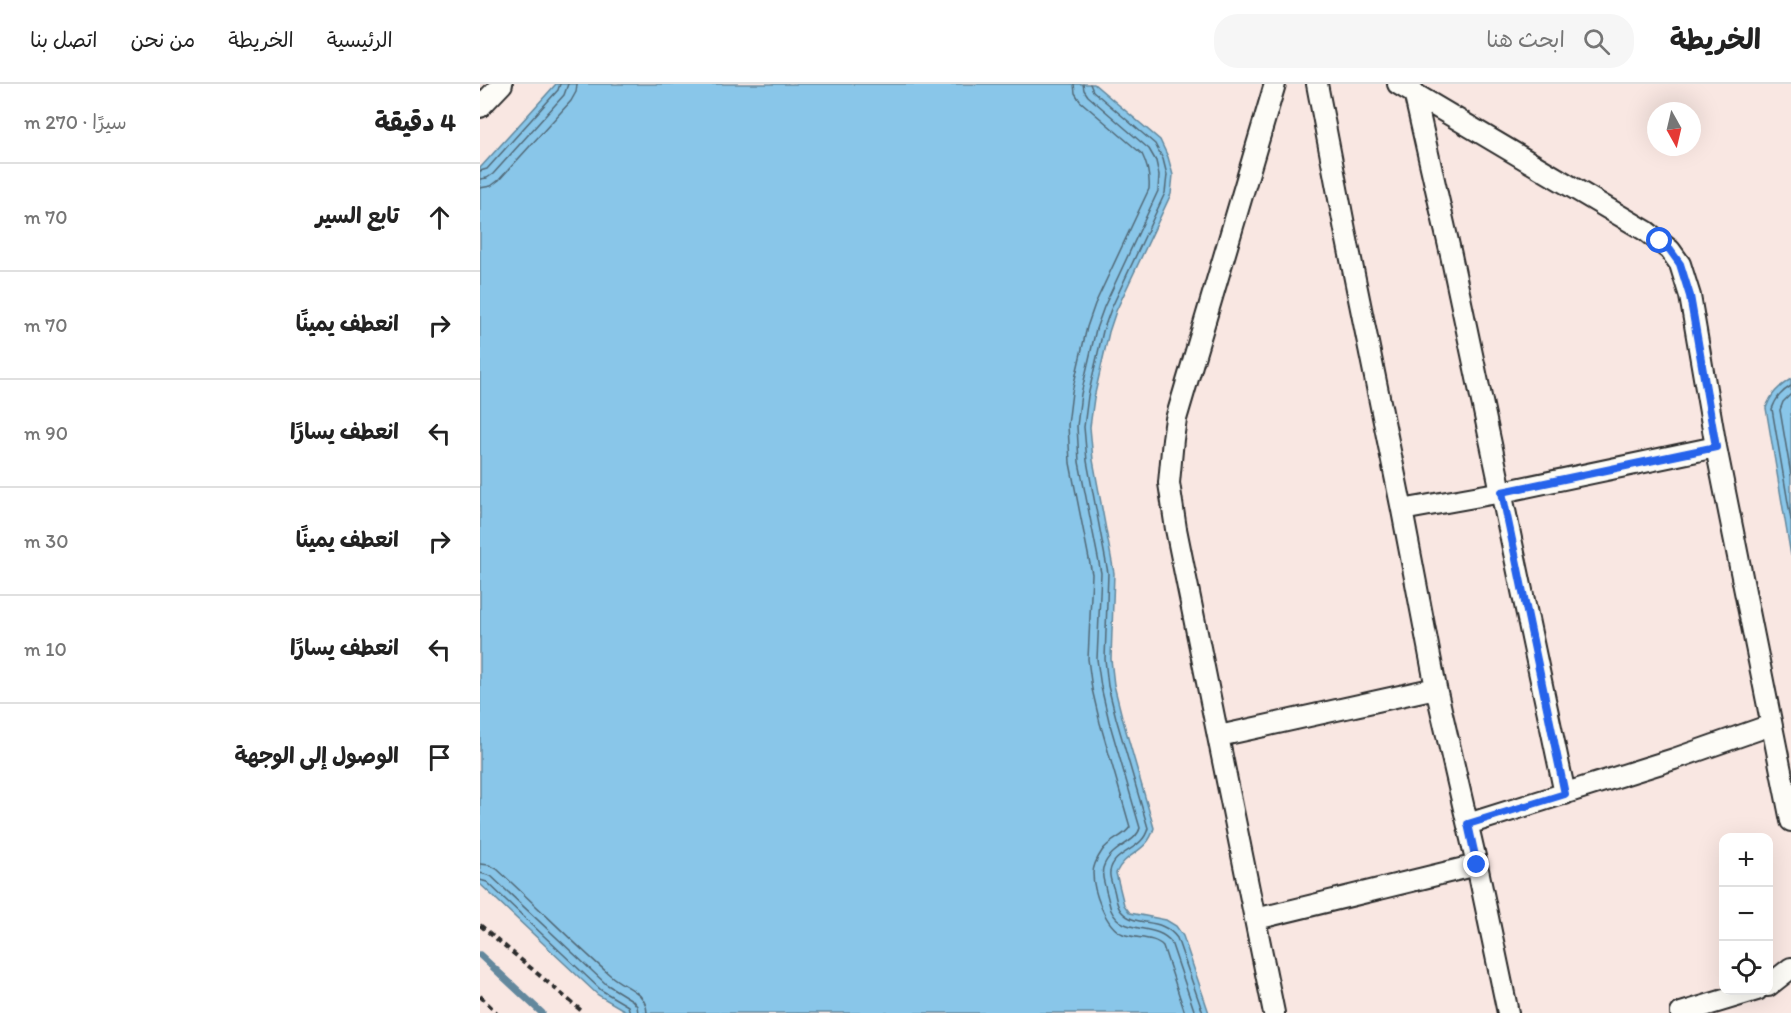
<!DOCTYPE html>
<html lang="ar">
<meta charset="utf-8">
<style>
:root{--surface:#fff;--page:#f6f6f6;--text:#222;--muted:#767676;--line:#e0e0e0}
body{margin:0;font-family:Itim,"Playpen Sans Arabic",sans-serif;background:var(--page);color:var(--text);direction:rtl}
.controls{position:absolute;right:18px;bottom:18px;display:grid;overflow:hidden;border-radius:12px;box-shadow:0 6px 24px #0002}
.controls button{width:54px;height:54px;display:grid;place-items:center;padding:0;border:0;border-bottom:2px solid var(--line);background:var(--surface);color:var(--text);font:30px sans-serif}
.compass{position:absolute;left:1167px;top:18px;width:54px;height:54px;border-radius:50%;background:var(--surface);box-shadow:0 6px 24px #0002;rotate:172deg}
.stop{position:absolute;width:18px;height:18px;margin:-14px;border:4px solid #2563eb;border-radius:50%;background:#fff}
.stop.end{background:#2563eb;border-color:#fff;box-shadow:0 2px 6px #0008}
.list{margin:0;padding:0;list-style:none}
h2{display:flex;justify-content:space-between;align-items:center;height:78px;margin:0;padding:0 24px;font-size:26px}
h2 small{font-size:20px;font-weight:400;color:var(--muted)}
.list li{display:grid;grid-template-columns:39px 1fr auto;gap:18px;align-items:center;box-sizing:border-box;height:108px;padding:0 24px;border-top:2px solid var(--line)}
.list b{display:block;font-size:22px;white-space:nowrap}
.list em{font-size:20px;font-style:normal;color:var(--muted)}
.icon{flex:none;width:33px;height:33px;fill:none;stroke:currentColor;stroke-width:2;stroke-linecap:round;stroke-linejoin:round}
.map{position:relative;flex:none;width:1311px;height:929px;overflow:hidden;direction:ltr}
header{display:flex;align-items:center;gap:36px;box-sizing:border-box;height:84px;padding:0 30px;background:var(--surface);border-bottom:2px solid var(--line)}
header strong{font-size:28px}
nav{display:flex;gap:33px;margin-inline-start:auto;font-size:21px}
.search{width:420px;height:54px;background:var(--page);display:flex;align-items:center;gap:15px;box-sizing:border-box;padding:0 21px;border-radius:24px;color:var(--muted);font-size:22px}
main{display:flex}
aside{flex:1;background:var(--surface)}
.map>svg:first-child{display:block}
.water{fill:#89c6e9;stroke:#63889d;stroke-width:1.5}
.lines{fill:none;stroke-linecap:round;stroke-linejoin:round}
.shore{stroke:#516977;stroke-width:1.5}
.stream{stroke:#63889d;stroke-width:7}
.minor-casing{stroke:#2b2b2b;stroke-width:24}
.path{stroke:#2b2b2b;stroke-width:4;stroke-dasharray:6 4.5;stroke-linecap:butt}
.minor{stroke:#fdfcf7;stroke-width:20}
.route{stroke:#2563eb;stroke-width:8}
</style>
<header>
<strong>الخريطة</strong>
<div class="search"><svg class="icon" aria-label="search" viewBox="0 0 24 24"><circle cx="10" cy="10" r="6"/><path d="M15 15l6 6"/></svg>ابحث هنا</div>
<nav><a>الرئيسية</a><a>الخريطة</a><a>من نحن</a><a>اتصل بنا</a></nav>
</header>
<main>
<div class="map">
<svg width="1311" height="929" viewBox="0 0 1311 929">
<rect width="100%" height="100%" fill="#f9e7e2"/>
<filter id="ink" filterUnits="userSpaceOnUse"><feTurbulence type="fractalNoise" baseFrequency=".0167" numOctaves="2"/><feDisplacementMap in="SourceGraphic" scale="12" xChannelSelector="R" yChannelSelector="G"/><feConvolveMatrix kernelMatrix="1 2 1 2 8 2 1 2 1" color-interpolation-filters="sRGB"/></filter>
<g filter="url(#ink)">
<!-- water -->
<path class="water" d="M76,0h538l66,56 8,17 5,18 -2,19 -55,117 -7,21 -15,66 -4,29 3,33 21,113 -3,86 3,26 8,32 32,111c-7,26 -28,23 -38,45l8,32 6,8 36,7 10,6 7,10 26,77h-580l-31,-18 -118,-111v-716z
M1311,295v177l-25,-148c5,-14 12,-21 25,-29z"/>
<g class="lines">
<!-- shore -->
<path class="shore" d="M594,0l1,9 5,8 62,53c6,12 8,22 7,35l-54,115 -8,23 -15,65 -4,33 2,38 22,111 -4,85 4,30 8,34 30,104c-6,10 -21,13 -28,24 -4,6 -9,14 -9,22 0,17 12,54 30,61 12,5 31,2 40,12l22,67
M603,0l1,6 4,6 61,53 7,12 3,14 -1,16 -54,116 -8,22 -15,65 -4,32 2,36 22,111 -4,86 4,28 8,34 31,107c-4,16 -30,18 -37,40 -2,8 2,16 3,23 2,6 3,13 5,19 11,26 45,12 60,32l24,71
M610,0l3,7 62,53 8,15 4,16 -2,18 -54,116 -8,22 -15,65 -4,31 3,34 21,112 -3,86 3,27 8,32 32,110c-5,23 -35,22 -38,44 -1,5 2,12 4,18 2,7 2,15 7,21 15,18 39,4 56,27l26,75
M0,87l7,-2 71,-79 2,-6
M0,95l7,-1 6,-4 71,-79 4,-11
M0,104l11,-2 8,-6 72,-79 5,-9 1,-8
M1311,302c-10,6 -15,12 -19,23l19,111
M1311,310l-8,8 -3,8 11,65
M0,780l9,1 8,4c38,35 74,72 113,106 14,13 36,15 37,38
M0,789l11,3 115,108 26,16 5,6 1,7
M0,796l7,2 114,108 27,16 2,7"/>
<!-- stream -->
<path class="stream" d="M0,871l62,58"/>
<!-- minor casing -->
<g class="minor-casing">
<path id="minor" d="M837,0l28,146 57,280 34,178 41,177 31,148
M918,0l248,147 24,19 10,14 10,32 26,151 75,374
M934,8l37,163 114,539
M0,23l22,-23
M922,426l100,-18 214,-45
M739,652l217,-48
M988,740l206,-65 97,-34
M776,835l221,-54
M1288,902l23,-18
M794,929l-98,-484 -7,-46 4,-44 3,-20 99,-335
M1201,929l76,-23"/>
</g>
<!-- path -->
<path class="path" d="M0,841l104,88
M0,912l17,17"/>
<!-- minor -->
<use href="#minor" class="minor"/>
</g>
</g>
<g class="lines" filter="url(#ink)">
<!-- route -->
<path class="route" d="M997,781l-9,-41 97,-30 -63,-302 214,-45 -26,-151 -10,-32 -10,-14 -10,-9"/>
</g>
</svg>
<div class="controls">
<button>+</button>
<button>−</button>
<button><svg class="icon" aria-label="locate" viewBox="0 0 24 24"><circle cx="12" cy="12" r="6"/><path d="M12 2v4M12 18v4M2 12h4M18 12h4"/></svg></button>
</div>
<svg class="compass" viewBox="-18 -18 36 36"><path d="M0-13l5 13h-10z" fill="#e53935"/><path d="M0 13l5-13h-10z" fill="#767676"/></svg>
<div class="stop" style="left:1180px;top:157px"></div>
<div class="stop end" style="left:997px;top:781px"></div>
</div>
<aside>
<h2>4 دقيقة<small>سيرًا · 270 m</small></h2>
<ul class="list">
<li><svg class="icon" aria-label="ahead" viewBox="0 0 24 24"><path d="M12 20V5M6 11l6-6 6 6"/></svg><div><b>تابع السير</b></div><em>70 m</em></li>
<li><svg class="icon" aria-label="right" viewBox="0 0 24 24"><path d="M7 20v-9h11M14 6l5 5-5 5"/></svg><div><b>انعطف يمينًا</b></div><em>70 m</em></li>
<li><svg class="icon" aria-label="left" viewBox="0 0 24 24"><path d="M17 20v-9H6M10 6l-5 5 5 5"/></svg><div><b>انعطف يسارًا</b></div><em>90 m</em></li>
<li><svg class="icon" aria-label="right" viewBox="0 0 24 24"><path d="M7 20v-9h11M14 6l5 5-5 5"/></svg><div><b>انعطف يمينًا</b></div><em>30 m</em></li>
<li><svg class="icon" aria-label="left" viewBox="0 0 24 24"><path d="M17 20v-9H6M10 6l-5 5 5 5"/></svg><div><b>انعطف يسارًا</b></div><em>10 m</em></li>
<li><svg class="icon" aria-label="arrive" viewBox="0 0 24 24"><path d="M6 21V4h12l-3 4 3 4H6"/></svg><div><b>الوصول إلى الوجهة</b></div></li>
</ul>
</aside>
</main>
